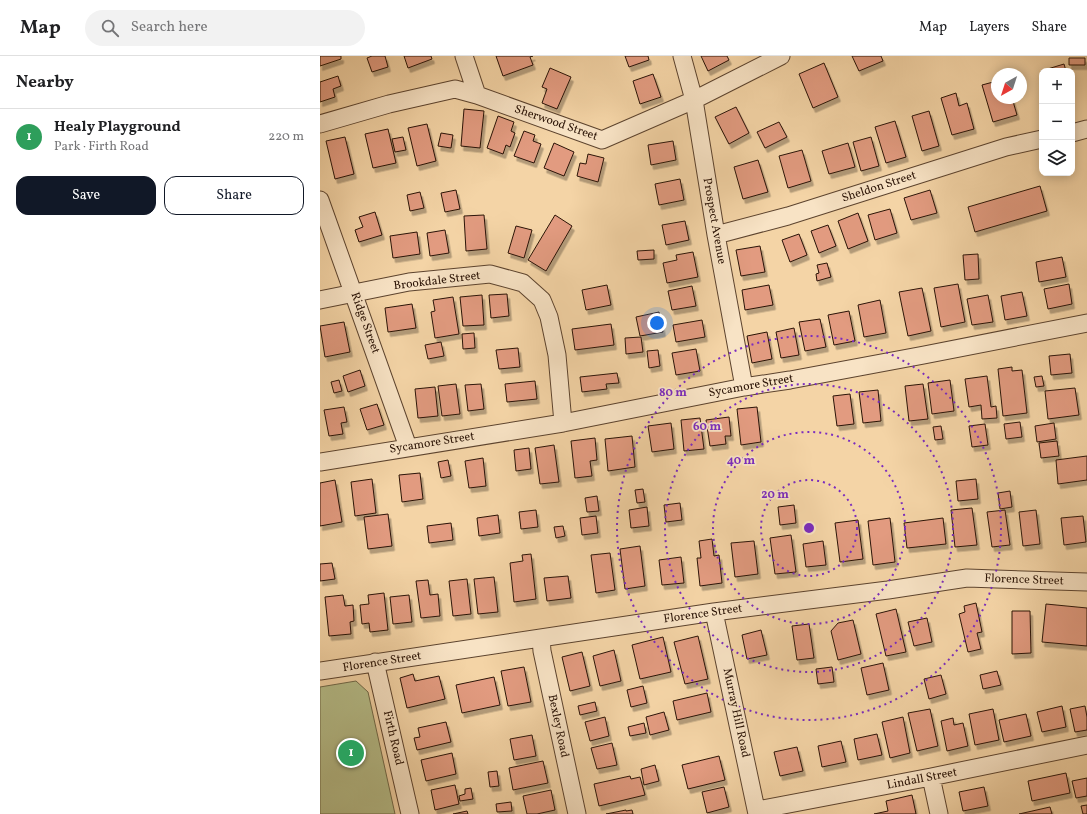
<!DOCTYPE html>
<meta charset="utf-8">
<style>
:root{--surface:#fff;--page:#f2f2f2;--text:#202124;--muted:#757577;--line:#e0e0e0;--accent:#111827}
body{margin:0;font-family:Vollkorn,serif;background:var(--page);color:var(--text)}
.controls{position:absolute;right:12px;top:12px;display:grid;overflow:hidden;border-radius:8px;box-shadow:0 2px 10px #0003}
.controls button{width:36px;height:36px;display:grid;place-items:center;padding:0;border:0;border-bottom:1px solid var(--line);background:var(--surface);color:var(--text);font:20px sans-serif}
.compass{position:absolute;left:671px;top:12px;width:36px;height:36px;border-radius:50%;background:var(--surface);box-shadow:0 2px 10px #0003;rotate:219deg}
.you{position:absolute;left:337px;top:267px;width:14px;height:14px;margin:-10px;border:3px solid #fff;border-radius:50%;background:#1a73e8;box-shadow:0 0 0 6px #1a73e833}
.badge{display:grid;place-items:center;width:26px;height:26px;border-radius:50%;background:var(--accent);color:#fff;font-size:13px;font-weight:700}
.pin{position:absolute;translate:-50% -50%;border:2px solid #fff;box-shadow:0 1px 4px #0006}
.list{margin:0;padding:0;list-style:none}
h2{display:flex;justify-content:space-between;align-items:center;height:52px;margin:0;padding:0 16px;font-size:17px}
h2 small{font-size:13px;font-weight:400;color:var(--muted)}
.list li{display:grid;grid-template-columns:26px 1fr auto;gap:12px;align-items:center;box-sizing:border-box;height:56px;padding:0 16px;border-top:1px solid var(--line)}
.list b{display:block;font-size:15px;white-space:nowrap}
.list p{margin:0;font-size:13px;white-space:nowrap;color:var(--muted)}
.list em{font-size:13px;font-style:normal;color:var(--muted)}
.actions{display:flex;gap:8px;padding:12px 16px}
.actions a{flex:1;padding:9px 0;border:1px solid var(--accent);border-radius:12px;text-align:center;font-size:14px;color:var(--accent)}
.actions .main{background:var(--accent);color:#fff}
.icon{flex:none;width:22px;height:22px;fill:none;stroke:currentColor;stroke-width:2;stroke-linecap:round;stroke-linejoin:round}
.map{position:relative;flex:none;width:767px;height:758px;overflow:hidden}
header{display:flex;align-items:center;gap:24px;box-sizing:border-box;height:56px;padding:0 20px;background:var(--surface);border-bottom:1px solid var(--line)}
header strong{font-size:19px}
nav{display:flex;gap:22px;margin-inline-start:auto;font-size:14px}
.search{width:280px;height:36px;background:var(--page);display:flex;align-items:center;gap:10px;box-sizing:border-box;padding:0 14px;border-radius:22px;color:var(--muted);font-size:15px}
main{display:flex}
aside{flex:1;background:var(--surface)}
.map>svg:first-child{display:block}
.green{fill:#b6be8a;stroke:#706848}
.building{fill:#e29b80;stroke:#2a1306;filter:url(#shadow)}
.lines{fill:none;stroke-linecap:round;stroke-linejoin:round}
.street-casing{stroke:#5c432e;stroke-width:19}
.street{stroke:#f8e3c5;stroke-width:17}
.ring{fill:none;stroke:#7b2cbf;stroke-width:2;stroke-dasharray:2 4}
.labels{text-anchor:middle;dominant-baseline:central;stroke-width:3.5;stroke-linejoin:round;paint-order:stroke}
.street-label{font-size:12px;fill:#2a1306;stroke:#f8e3c5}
.centre{fill:#7b2cbf;stroke:#f8e3c5;stroke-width:2}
.ring-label{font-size:12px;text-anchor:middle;font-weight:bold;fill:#7b2cbf;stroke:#f8e3c5;stroke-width:3.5;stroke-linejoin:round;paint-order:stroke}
</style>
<header>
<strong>Map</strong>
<div class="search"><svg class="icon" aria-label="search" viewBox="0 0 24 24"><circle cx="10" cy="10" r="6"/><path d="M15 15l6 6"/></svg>Search here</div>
<nav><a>Map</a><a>Layers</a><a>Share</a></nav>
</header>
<main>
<aside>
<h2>Nearby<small></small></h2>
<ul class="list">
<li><span class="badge" style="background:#2e9e5b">1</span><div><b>Healy Playground</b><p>Park · Firth Road</p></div><em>220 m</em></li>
</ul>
<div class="actions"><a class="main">Save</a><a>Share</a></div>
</aside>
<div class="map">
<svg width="767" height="758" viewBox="0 0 767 758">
<defs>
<filter id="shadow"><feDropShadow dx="2.5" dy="4.5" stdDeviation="0" flood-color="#0004"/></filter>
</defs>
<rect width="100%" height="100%" fill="#f4d4a6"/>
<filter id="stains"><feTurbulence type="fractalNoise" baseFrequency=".005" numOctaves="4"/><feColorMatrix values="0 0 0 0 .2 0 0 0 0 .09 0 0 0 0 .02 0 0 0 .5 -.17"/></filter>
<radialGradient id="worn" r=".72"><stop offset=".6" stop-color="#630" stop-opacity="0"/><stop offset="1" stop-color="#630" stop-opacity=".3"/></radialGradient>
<!-- green -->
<path class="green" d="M36,625l12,11 27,122h-75v-127z"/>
<!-- building -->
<path class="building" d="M0,0h21v3l-21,7z
M52,0h13l3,11 -16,5 -5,-14z
M84,0h27l1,3 -24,9z
M176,0h37l-3,1 3,8 -30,11z
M305,0h23l1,4 -20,7z
M381,0h26l2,4 -21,11z
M532,0h29l2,5 -24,10z
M749,2h16v7h-16z
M504,7l14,34 -25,11 -14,-34z
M744,8l2,7h-24v3l-1,-3z
M230,12l21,9 -14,32 -15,-6 5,-14 -5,-2z
M333,18l8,23 -21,7 -7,-23z
M18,20l3,10 -8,3 2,8 -15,5v-20z
M677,25v17h15l5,17 -24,7 -11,-37z
M636,37l3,13 8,-3 7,26 -22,6 -11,-37z
M416,51l13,26 -20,11 -14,-27z
M144,53l20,2 -4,37 -19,-2z
M609,55l10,35 -17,5 -10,-35z
M178,60l16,6 -3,9 4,2 -5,14 -4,-2 -3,9 -16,-6z
M575,65l11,36 -20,6 -11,-36z
M459,66l8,15 -22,11 -8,-16z
M107,68l9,37 -19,5 -9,-38z
M68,73l8,34 -23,5 -8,-34z
M204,75l11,4 -2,6 8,3 -7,19 -20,-7z
M121,77l12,2 -2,13 -13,-2z
M25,81l9,37 -19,5 -9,-38z
M83,81l3,13 -11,2 -3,-13z
M551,81l8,29 -18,5 -8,-29z
M353,85l3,19 -25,5 -3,-20z
M234,87l20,9 -10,24 -20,-8z
M528,87l7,24 -26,7 -7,-23z
M482,94l9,31 -23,7 -9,-32z
M268,98l16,4 -6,24 -21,-6 3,-13 6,1z
M438,104l10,32 -25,7 -9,-32z
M360,123l4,21 -25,5 -4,-21z
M720,130l7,25 -72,21 -7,-25z
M136,134l4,19 -15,3 -4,-19z
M610,134l7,23 -26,7 -7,-22z
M100,136l4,16 -14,3 -3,-16z
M570,153l7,24 -22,7 -7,-25z
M55,156l7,23 -23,7 -4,-12 8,-3 -4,-10z
M538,157l10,28 -20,8 -10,-28z
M164,159l3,34 -21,2 -2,-35z
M235,159l17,11 -26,45 -18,-11z
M365,165l4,19 -23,5 -4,-20z
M508,169l8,21 -17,7 -8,-22z
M196,170l16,4 -8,28 -16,-5z
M125,174l4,23 -19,3 -3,-23z
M97,176l3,22 -27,4 -3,-22z
M479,178l8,21 -17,7 -8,-22z
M440,190l5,26 -24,4 -5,-26z
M334,194v9l-16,1 -1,-9z
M373,196l5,25 -31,6 -4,-20 14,-3 -1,-5z
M658,198l1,25 -14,1 -2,-25z
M742,201l4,20 -27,5 -3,-20z
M507,207l4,14 -14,4 -1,-7 3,-1 -2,-8z
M638,228l7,38 -24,5 -7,-39z
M749,228l3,20 -24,5 -4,-20z
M287,229l4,20 -25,5 -4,-20z
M449,229l4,20 -28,5 -3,-20z
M372,230l4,20 -24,4 -4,-19z
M602,232l9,43 -23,5 -9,-44z
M702,236l5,24 -22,4 -4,-24z
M187,238l2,22 -18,2 -2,-23z
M162,239l2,30 -21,1 -3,-29z
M668,239l5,27 -21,3 -5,-26z
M133,241l6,37 -24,4 -4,-26 4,-1 -2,-11z
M560,244l6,33 -22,4 -6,-32z
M92,248l4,24 -28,4 -3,-24z
M529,255l6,30 -21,4 -6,-30z
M339,256l4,20 -23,4 -4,-19z
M500,263l6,28 -21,4 -6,-29z
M382,264l3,17 -29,5 -3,-17z
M24,266l6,30 -25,5 -5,-31z
M291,268l3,21 -39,5 -3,-21z
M474,272l5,27 -18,3 -5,-26z
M447,276l5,27 -20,4 -5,-27z
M154,277l1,15 -12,1 -1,-15z
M321,281l2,15 -17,2 -1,-16z
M121,286l3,14 -16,3 -3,-14z
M198,292l2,19 -21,2 -3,-19z
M376,293l4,22 -24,4 -4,-22z
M338,294l2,16 -11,2 -2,-17z
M750,298l2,19 -21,2 -2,-19z
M692,311v4l10,-1 5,43 -24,3 -5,-47z
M40,314l5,16 -17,6 -5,-16z
M297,317l2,10 -13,1 1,5 -25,3 -2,-15z
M667,320l4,31 5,-1 1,12 -15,1 -1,-14 -12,2 -4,-28z
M722,320l2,10 -8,1 -2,-10z
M19,324l3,11 -8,2 -3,-11z
M630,324l4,31 -22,3 -4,-31z
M215,325l2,18 -30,3 -2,-18z
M136,328l4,30 -18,2 -4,-30z
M161,328l3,25 -16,2 -3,-26z
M603,328l5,35 -19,2 -4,-35z
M115,331l3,29 -20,2 -3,-29z
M755,332l4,27 -31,4 -3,-28z
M558,334l3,31 -18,2 -4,-31z
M530,338l4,30 -17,2 -4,-30z
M57,348l7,21 -17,5 -7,-21z
M24,351l3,15 -6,1 2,11 -14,2 -5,-26z
M437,351l4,35 -20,3 -4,-36z
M409,361l2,19h-6l1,8 -16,2 -4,-26z
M380,362l4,31 -20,2 -3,-31z
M700,366l2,15 -16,2 -2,-15z
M351,367l3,26 -22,3 -4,-26z
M734,367l2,16 -19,3 -2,-16z
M665,368l3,21 -16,2 -3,-21z
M621,370l2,13 -8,1 -2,-13z
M312,380l3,31 -27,4 -3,-32z
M275,382l2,22 -7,1 2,15 -17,2 -4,-37z
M737,385l2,15 -18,2 -2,-15z
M234,389l5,37 -19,2 -5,-36z
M209,392l2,21 -15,2 -2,-21z
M767,400v24l-29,4 -2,-24z
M163,402l3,28 -17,2 -4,-27z
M128,404l3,16 -10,2 -3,-16z
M100,417l3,26 -21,3 -3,-27z
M52,423l4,34 -21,3 -4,-34z
M656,423l2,20 -20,2 -2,-20z
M15,424l7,42 -22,4v-43z
M323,433l2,13 -8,1 -2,-13z
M690,435l2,16 -12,2 -2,-16z
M277,440l2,15 -12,1 -2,-14z
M360,447l2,17 -16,2 -2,-17z
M474,449l2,18 -16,2 -2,-18z
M327,451l2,19 -18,2 -2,-18z
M652,452l5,37 -22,2 -4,-37z
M216,454l2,17 -17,2 -2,-17z
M685,454l5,35 -18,2 -5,-35z
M716,454l4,34 -17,2 -4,-34z
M68,458l4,32 -24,3 -4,-32z
M178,459l2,18 -21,3 -2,-18z
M276,460l2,17 -16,2 -2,-17z
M763,460l3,26 -22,3 -3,-27z
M570,462l5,44 -22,3 -5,-44z
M623,462l3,26 -39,4 -3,-25z
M538,464l5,39 -23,3 -5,-39z
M131,467l2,17 -24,3 -2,-17z
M243,470l2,10 -9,2 -2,-11z
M471,479l5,37 -21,2 -5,-36z
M392,483l2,17 5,-1 3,28 -22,3 -3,-28h4l-2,-17z
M434,485l4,33 -23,3 -4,-34z
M503,485l3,24 -20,2 -3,-23z
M320,490l5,40 -20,3 -5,-40z
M290,497l5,37 -19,3 -5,-38z
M211,498l5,45 -22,3 -4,-39 13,-2 -1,-6z
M361,501l3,26 -22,2 -3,-25z
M12,507l3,16 -15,2v-17z
M248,520l3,22 -24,3 -3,-23z
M174,521l4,35 -20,2 -4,-35z
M147,523l4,35 -18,2 -4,-35z
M108,524l2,15 8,-1 2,22 -19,2 -5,-37z
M64,537l4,37 -18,2 -1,-9 -7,1 -2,-19 9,-1 -1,-9z
M23,539l2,11 8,-1 1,16 -4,1 1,12 -22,2 -4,-39z
M89,539l3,27 -19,2 -3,-27z
M656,547l6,29 -5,1 4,16 -13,3 -9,-38 6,-2 -1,-6z
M726,548l41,4v38l-45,-4z
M576,553l10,43 -20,4 -10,-42z
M692,555h18l1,42 -19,1z
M607,562l5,24 -18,4 -6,-24z
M533,564l8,34 -23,6 -7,-29 7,-8z
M489,568l5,34 -17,2 -5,-34z
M441,574l6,25 -20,4 -5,-24z
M378,580l10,43 -23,5 -11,-42z
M343,581l8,35 -31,7 -8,-34z
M294,594l7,31 -21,5 -7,-30z
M262,596l8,34 -20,5 -8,-34z
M563,607l6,27 -22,5 -6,-27z
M204,611l7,35 -23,4 -7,-35z
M512,611l2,15 -16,2 -2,-15z
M677,615l4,14 -18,4 -3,-14z
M93,618l2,7 24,-5 6,23 -38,9 -7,-30z
M621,619l5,19 -17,5 -5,-20z
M174,621l6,28 -38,8 -6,-28z
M323,630l4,17 -16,4 -4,-17z
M387,637l4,19 -34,8 -4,-19z
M275,646l2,9 -17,4 -2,-9z
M742,650l4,21 -24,5 -5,-20z
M765,650l2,11v13l-12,2 -5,-23z
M610,653l8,37 -21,5 -9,-38z
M673,653l6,31 -24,5 -6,-31z
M344,656l5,18 -19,5 -4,-18z
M706,658l5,22 -27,6 -5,-22z
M285,661l4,19 -19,5 -5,-19z
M583,661l7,36 -20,5 -8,-36z
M633,662l1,7 9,-2 5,23 -21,5 -6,-30z
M126,666l5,20 -34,8 -3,-12 6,-1 -2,-9z
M324,667l2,10 -16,3 -2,-9z
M557,678l5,21 -24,5 -4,-21z
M212,679l4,21 -22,4 -4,-21z
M521,685l5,21 -24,5 -4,-21z
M292,687l5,22 -20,4 -6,-21z
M477,691l6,24 -23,5 -6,-24z
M132,697l4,21 -30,7 -5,-21z
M399,700l6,24 -37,9 -6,-24z
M223,705l5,22 -35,7 -4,-22z
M335,709l4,16 -15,4 -3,-16z
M177,715l2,15 -9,1 -2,-15z
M746,717l4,20 -38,8 -4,-20z
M310,720l1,3 9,-2 5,18 -46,11 -5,-22z
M767,722v18l-11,2 -4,-17z
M135,729l4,19 -24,6 -4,-20z
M404,731l5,20 -22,6 -5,-21z
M664,731l4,19 -25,5 -4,-19z
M151,732l2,11 -13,2 -1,-5 6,-2v-5z
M231,734l4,20 -18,4h-10l-4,-18z
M592,739l4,19h-42l14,-3 -2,-10z
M191,746l1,9 -15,1 -1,-8z
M767,749v9h-4l-2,-8z
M730,751l2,7h-33z
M306,754v1l6,-1 1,4h-27z
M147,755l1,3h-15z"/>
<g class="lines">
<!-- street casing -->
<g class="street-casing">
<path id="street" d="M144,0l13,39
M362,0l12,44 22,135 28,152
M0,68l69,-20 66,-15 22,6 125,45 92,-40 87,-44
M752,77l15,-4
M0,144l88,247
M396,179l72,-19 218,-69 36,-8
M0,244l89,-18 81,-8 33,9 19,17 7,17 8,38 6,68
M0,406l243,-39 181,-36 46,-7 134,-25 163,-32
M394,556l43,202
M221,582l1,13 35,163
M55,606l35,152
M0,615l394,-59 174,-22 79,-12 120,4
M611,721l8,37
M437,754l174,-33 156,-32"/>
</g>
<!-- street -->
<use href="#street" class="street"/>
</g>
<!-- distance rings -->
<g class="ring">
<circle cx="489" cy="472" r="48"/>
<circle cx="489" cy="472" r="96"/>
<circle cx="489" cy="472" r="144"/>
<circle cx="489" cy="472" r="192"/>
</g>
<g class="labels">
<!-- street labels -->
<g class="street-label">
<text transform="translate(236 67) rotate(19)">Sherwood Street</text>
<text transform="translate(559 131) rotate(-18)">Sheldon Street</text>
<text transform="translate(394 165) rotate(80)">Prospect Avenue</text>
<text transform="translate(117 225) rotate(-7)">Brookdale Street</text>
<text transform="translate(45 267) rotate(70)">Ridge Street</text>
<text transform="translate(431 330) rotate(-10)">Sycamore Street</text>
<text transform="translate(112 387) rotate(-9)">Sycamore Street</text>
<text transform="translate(704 524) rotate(2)">Florence Street</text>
<text transform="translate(383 558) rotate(-8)">Florence Street</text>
<text transform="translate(62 606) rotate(-9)">Florence Street</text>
<text transform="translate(416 657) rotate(78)">Murray Hill Road</text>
<text transform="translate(238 670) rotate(78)">Bexley Road</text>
<text transform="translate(73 682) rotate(77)">Firth Road</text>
<text transform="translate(602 723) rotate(-11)">Lindall Street</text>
</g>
</g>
<circle cx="489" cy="472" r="6" class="centre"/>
<g class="ring-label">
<text x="353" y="340">80 m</text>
<text x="387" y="374">60 m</text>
<text x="421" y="408">40 m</text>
<text x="455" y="442">20 m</text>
</g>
<rect width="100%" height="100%" filter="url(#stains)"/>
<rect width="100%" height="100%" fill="url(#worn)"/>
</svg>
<div class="controls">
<button>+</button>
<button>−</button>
<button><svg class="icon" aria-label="layers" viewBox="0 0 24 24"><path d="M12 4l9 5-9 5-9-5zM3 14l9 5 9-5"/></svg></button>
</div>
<svg class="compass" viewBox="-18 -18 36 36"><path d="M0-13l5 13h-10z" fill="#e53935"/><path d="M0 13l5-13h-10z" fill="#757577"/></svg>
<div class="you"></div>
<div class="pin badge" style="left:31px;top:697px;background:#2e9e5b">1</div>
</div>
</main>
